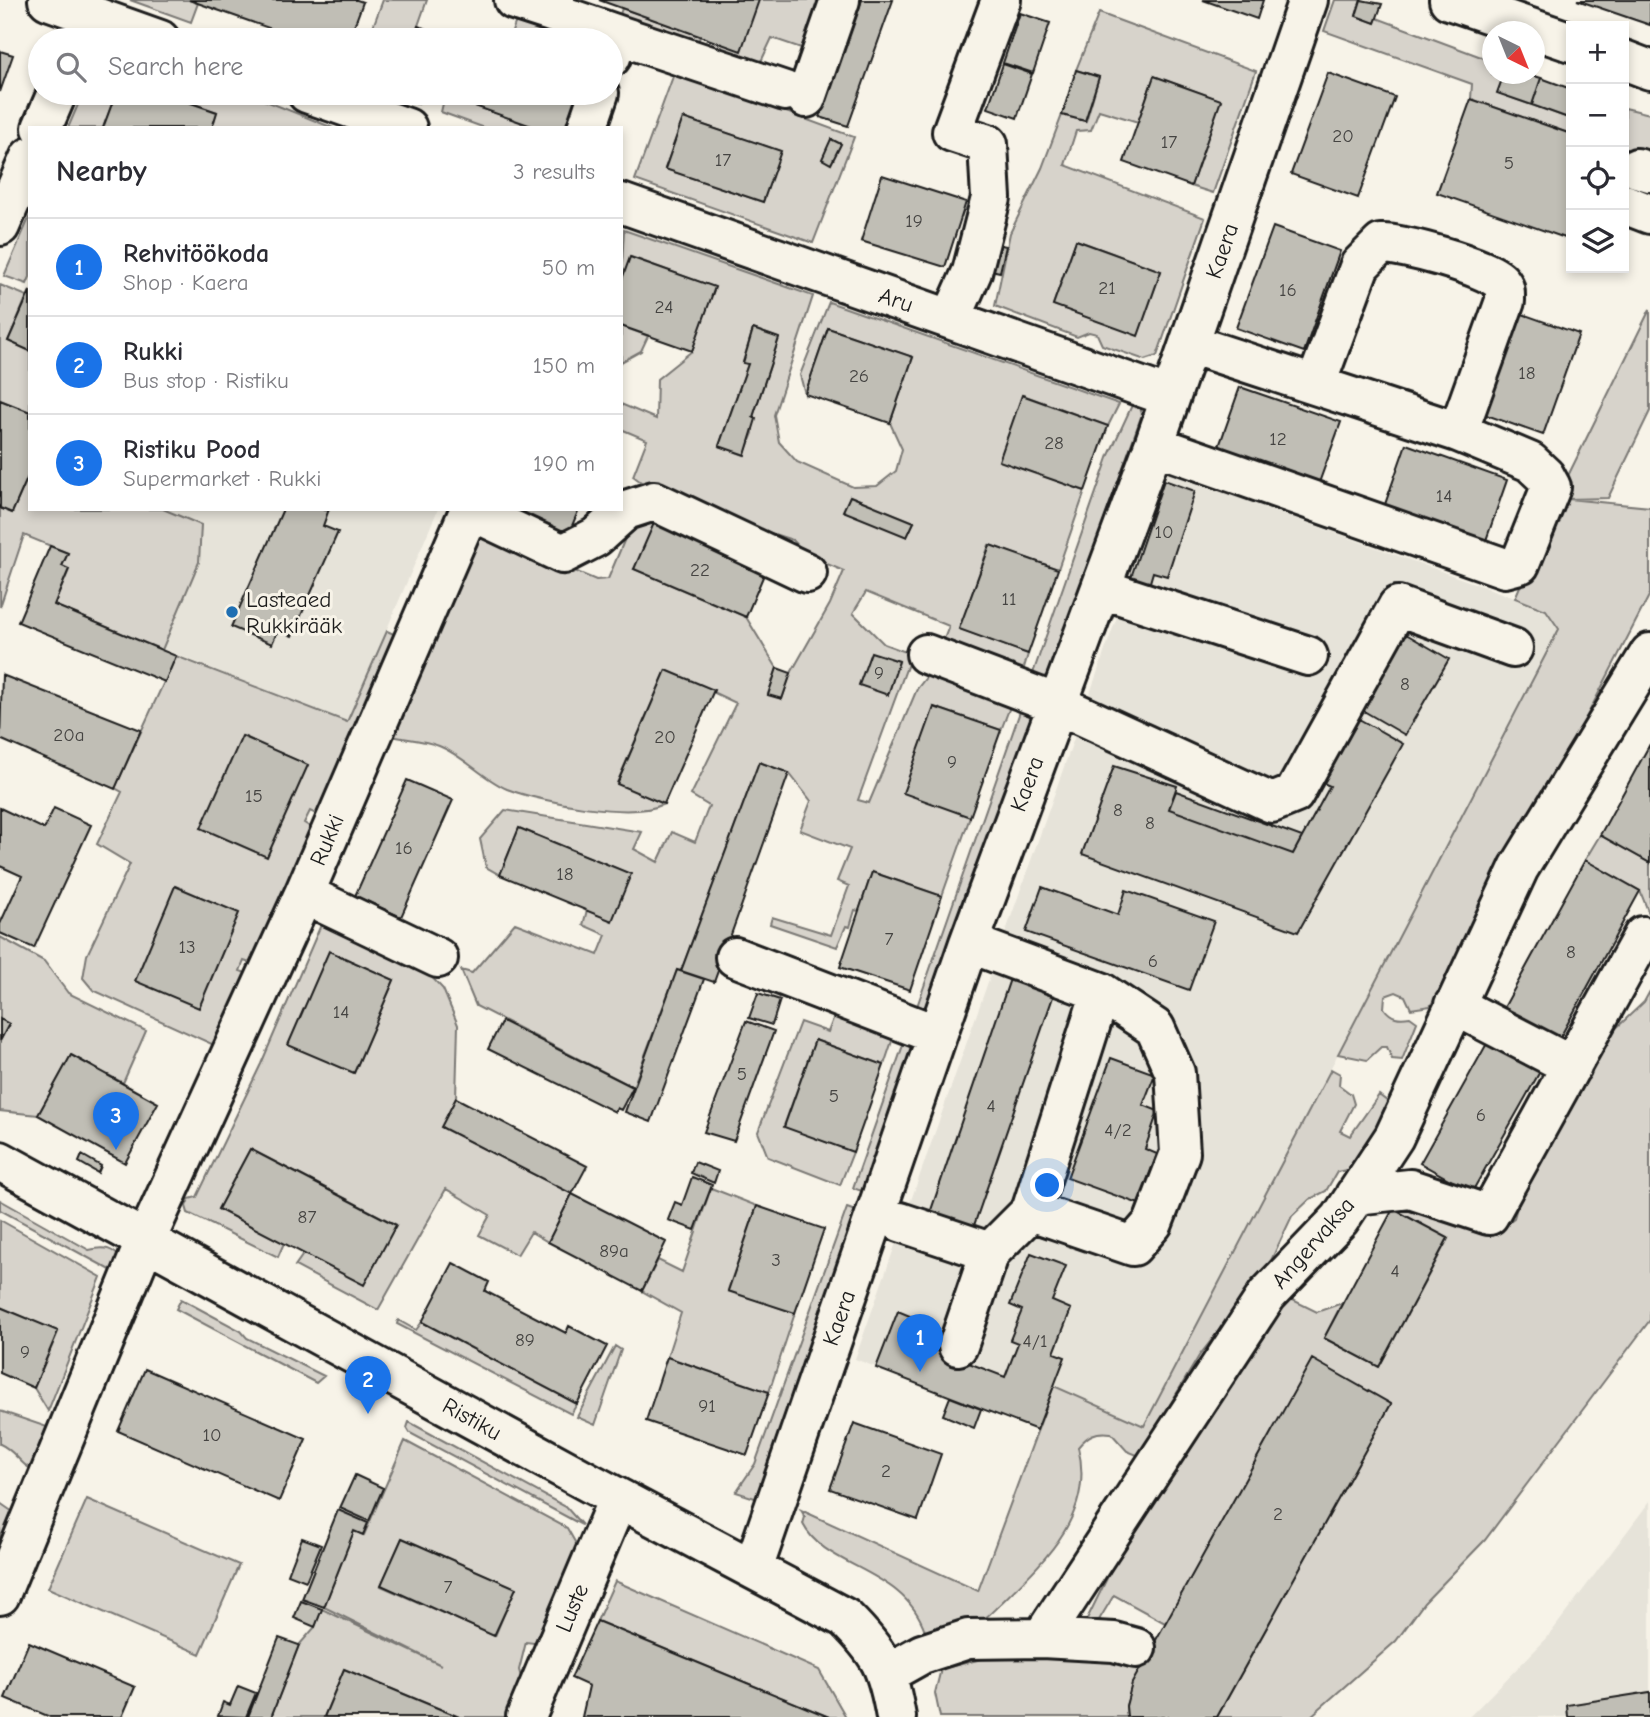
<!DOCTYPE html>
<meta charset="utf-8">
<style>
:root{--surface:#fff;--page:#f2f2f3;--text:#2b2b33;--muted:#7c7c81;--line:#e1e1e2;--accent:#1a73e8}
body{margin:0;font-family:"Comic Neue",sans-serif;background:var(--page);color:var(--text)}
.controls{position:absolute;right:21px;top:21px;display:grid;overflow:hidden;border-radius:0px;box-shadow:0 4px 10px #0003}
.controls button{width:63px;height:63px;display:grid;place-items:center;padding:0;border:0;border-bottom:2px solid var(--line);background:var(--surface);color:var(--text);font:35px sans-serif}
.compass{position:absolute;left:1482px;top:21px;width:63px;height:63px;border-radius:50%;background:var(--surface);box-shadow:0 4px 10px #0003;rotate:137deg}
.you{position:absolute;left:1048px;top:1186px;width:24px;height:24px;margin:-18px;border:5px solid #fff;border-radius:50%;background:#1a73e8;box-shadow:0 0 0 10px #1a73e833}
.badge{display:grid;place-items:center;width:46px;height:46px;border-radius:50%;background:var(--accent);color:#fff;font-size:23px;font-weight:700}
.pin{position:absolute;translate:-50% -58px;filter:drop-shadow(0 2px 4px #0008)}
.pin::after{content:'';position:absolute;top:37px;width:24px;height:21px;background:inherit;clip-path:polygon(0 0,100% 0,50% 100%)}
.list{margin:0;padding:0;list-style:none}
h2{display:flex;justify-content:space-between;align-items:center;height:91px;margin:0;padding:0 28px;font-size:30px}
h2 small{font-size:23px;font-weight:400;color:var(--muted)}
.list li{display:grid;grid-template-columns:46px 1fr auto;gap:21px;align-items:center;box-sizing:border-box;height:98px;padding:0 28px;border-top:2px solid var(--line)}
.list b{display:block;font-size:26px;white-space:nowrap}
.list p{margin:0;font-size:23px;white-space:nowrap;color:var(--muted)}
.list em{font-size:23px;font-style:normal;color:var(--muted)}
.icon{flex:none;width:38px;height:38px;fill:none;stroke:currentColor;stroke-width:2;stroke-linecap:round;stroke-linejoin:round}
.map{position:relative;flex:none;width:1650px;height:1717px;overflow:hidden}
.search{position:absolute;background:var(--surface);box-shadow:0 4px 10px #0003;left:28px;top:28px;width:595px;height:77px;display:flex;align-items:center;gap:18px;box-sizing:border-box;padding:0 24px;border-radius:38px;color:var(--muted);font-size:26px}
.panel{position:absolute;background:var(--surface);box-shadow:0 4px 10px #0003;left:28px;top:126px;width:595px;height:385px;border-radius:0px}
.map>svg:first-child{display:block}
.built{fill:#e6e3d9}
.green{fill:#d7d3cb;stroke:#7a7874;stroke-width:2;fill-rule:evenodd}
.building{fill:#c0beb5;stroke:#1c1c1c;stroke-width:2}
.lines{fill:none;stroke-linecap:round;stroke-linejoin:round}
.minor-casing{stroke:#1c1c1c;stroke-width:44}
.minor{stroke:#f7f3e8;stroke-width:38}
.poi-dot{fill:#1f6fb2;stroke:#f7f3e8;stroke-width:2.5}
.labels{text-anchor:middle;dominant-baseline:central;stroke-width:6;stroke-linejoin:round;paint-order:stroke}
.number-label{font-size:19px;fill:#454442}
.street-label{font-size:23px;fill:#1c1c1c;stroke:#f7f3e8}
.poi-label{font-size:23px;fill:#1c1c1c;stroke:#f7f3e8;text-anchor:start}
</style>
<div class="map">
<svg width="1650" height="1717" viewBox="0 0 1650 1717">
<rect width="100%" height="100%" fill="#f7f3e8"/>
<filter id="ink" filterUnits="userSpaceOnUse"><feTurbulence type="fractalNoise" baseFrequency=".0143" numOctaves="2"/><feDisplacementMap in="SourceGraphic" scale="14" xChannelSelector="R" yChannelSelector="G"/><feConvolveMatrix kernelMatrix="1 2 1 2 8 2 1 2 1" color-interpolation-filters="sRGB"/></filter>
<g filter="url(#ink)">
<!-- built -->
<path class="built" d="M1168,472l347,126 31,12 13,19 -415,798 -90,-40 -17,43 -182,-71z
M95,509h343l-91,214 -293,-118z
M1650,1501v216h-181l78,-79z"/>
<!-- green -->
<path class="green" d="M130,0h59l9,3 -7,19z
M383,0h44l-14,40h-45z
M759,0h65l-17,50 -35,-12 -14,30 -52,-15 5,-13z
M1335,0h26l-5,16 19,7 2,-5 115,43v13h12l-6,19 73,26v15l-100,-35 1,-15 -148,-53z
M622,8l78,28 -4,13 -78,-28z
M1099,13l157,58 -43,122 -22,-7 29,-86 -66,-24 -16,46 -39,-12 -8,20 -15,1 -11,34 140,53 -48,138 -12,4 -43,-15 -5,-11 -8,-2 -12,5 -82,-31 15,-73 32,-65 20,-53 24,6 13,-44 -23,-7zM1076,240l85,31 -23,64 -85,-30z
M517,18l69,22h-77z
M675,71l179,66 -41,106 -178,-63zM683,118l97,33 -17,51 -98,-33z
M83,93h33l-13,35h-35z
M162,93h84l87,35h-121l5,-16z
M385,93h37l-4,11z
M445,95l77,27 -2,6h-35l-44,-16z
M1625,108l25,6v47l-26,-8z
M30,216v61l-3,7 -23,-8z
M624,230l189,66 -39,119 5,27 18,20 56,25 24,-1 19,-15 6,-22 -12,-26 23,-66 -85,-29 -23,66 -5,-19 29,-73 290,102 -11,22 -85,-31 -23,65 85,31 -27,78 -69,-24 -29,84 68,25 -7,24 -80,-31 8,-21 -83,-34 -13,21 31,31 22,8 3,9 -51,139 11,3 48,-114 11,-14 85,24 -12,31 -67,-23 36,110 -28,79 -70,-24 -13,39 -4,-1 -5,17 -4,-1 -9,21 -67,-23 2,-7 59,18 18,-49 -12,-5 13,-32 -50,-19 11,-29 -22,-28 -30,-11 -78,209 -4,-1 -44,117 -157,-81 -15,-36 11,3 43,-50 83,32 8,-20 -23,-10 4,-15 25,10 18,-46 -111,-46 -19,47 -14,-8 -6,-28 25,-29 137,22 -8,17 24,13 14,-30 23,10 14,-36 -18,-11 45,-92 -70,-33 -49,113 47,21c-32,16 -123,-2 -157,-15 -24,-10 -43,-33 -68,-43 -15,-6 -36,-7 -52,-11l85,-200 11,-3 113,48 12,-1 24,-57 11,-8 36,10 -3,9 -42,36 112,48 31,51 -9,26 14,5 9,-26 39,-69 14,-33 -36,-15 -15,-16 -129,-41 -31,-23 14,-36 -26,-11v-25l35,15 1,-40 35,-28 22,-64 -83,-30 -10,25zM753,329l26,9 -26,79v16l-9,22 -25,-9 29,-82 -5,-2zM850,496l64,26 -7,14 -63,-25zM871,653l28,9 -11,32 -28,-9z
M0,285l27,11 -19,45 22,10v61l-30,-12z
M1650,309v102l-42,87 -40,1 82,8v87l-192,371 -28,41 -19,3 -6,-13 -9,-4 -11,4 -1,12c7,10 15,11 26,9l7,5 -15,38 -10,-1 -5,-12h-6l-14,13 -29,-6 221,-425 -13,-19 -31,-12 48,-112z
M621,326l27,10 -7,15 -20,11z
M1133,403l6,2 3,9 -97,273 -15,-5 79,-227z
M30,472v37h133l38,16 -2,37 -37,88 -108,-45 15,-35 -7,-4 6,-13 -44,-18 -24,72v-99l12,5z
M387,631l9,4 -78,180 -8,-4 -6,12 8,5 -59,136 -9,-3 -4,10 9,3 -33,72 -123,-56 -10,-12 4,-23 43,-91 -33,-20 25,-52 -7,-4 61,-132 171,66zM243,736l64,29 -105,62z
M1022,706l12,6 -108,307 -12,-4z
M1600,835l50,28v53l-10,-25 -55,-31z
M323,920l102,50 18,19 15,36 -2,73 -14,29 130,67 -24,48 -17,-10 -14,23 -38,-20 11,-20 -44,-26 -68,121 -83,-44 9,-13 91,-29 -145,-75 -32,60 66,34 -6,14 -90,-44 -2,-7 3,-7 8,-2 64,-133zM329,952l65,28 -40,93 -65,-29z
M0,937l44,24 24,32 78,38 -23,52 -52,-28 -33,60 -38,-4v-70l9,-17 -9,-5z
M1650,991v329l-165,220 -61,63 -28,38 -86,76h-93l174,-313 -226,219 -51,-28 -18,30 -11,-2 31,-63 165,-258 10,-3 26,13 25,-9 -18,35 55,29 69,-128 -55,-30 9,-11 92,35 20,-15 7,-25 74,-145 49,-46z
M838,1006l59,20 -13,39 -69,-25 -31,86 69,26 -13,33 -72,-28 -10,-25 42,-110 28,10z
M908,1031l12,6 -53,156 -14,-5z
M1331,1069l9,5 -1,11 12,9 3,10 -14,27 10,5 29,-41 18,14 -46,60 -14,3 -11,19 -16,8 -18,17 -25,53 -68,87 -31,52 -16,42 -15,5 -10,-4 -16,-18c-16,-2 -23,2 -33,14 18,69 -36,116 -80,159 -7,7 -14,15 -25,20 -12,5 -29,6 -42,8l-6,-3c-21,-63 -100,-62 -122,-107l2,-7 -4,-7 177,81 76,-205 90,40z
M711,1188l46,18 -29,84 67,23 -26,79 -102,-35 14,-44 -39,-22 16,-31 24,12z
M0,1200l89,50c16,-4 24,-2 34,11l-5,13 -118,-64z
M847,1208l14,5 -103,286 -22,-7 19,-28z
M0,1220l101,57 -53,134 -14,-23 24,-56 -58,-25z
M181,1299l60,32 6,7 77,38 -8,7 -140,-74z
M398,1320l18,10 6,-8 155,82 -6,10 -174,-90z
M615,1346l6,4 -26,75 -18,-8z
M0,1411l53,18 -17,42c-16,-5 -20,-20 -36,-27z
M409,1422l157,85 16,18 -172,-92 -3,-5z
M405,1441l162,87 12,21 -45,94 -8,-1 -7,28 3,11 -16,36h-47l-115,-48 -20,48h-53l28,-72 16,-18 7,-18 119,56 -117,-58 30,-76 10,4zM402,1538l113,50 -20,48 -114,-50z
M87,1499l152,66 -39,89 -152,-66z
M0,1503l16,11 -16,39z
M615,1581l204,89 27,47h-17l-232,-96z
M998,1655l126,6 16,8 -14,36 1,12h-187l-5,-24 6,-24z"/>
<!-- building -->
<path class="building" d="M189,0h168l6,2 -14,38h-46z
M599,0h160l-18,51z
M862,0h31l-45,126 -28,-9z
M1203,0h60l-6,19z
M1361,0l21,4 -7,19 -19,-7z
M1577,0h73v25z
M1020,13l30,10 -17,50 -30,-10z
M418,26l42,14h-47z
M0,51l13,4 -13,37z
M1003,64l29,10 -15,44 -29,-10z
M1076,70l23,7 -14,44 -23,-6z
M1328,73l67,24 -37,101 -67,-24z
M1504,74h24l13,4 -9,27 -35,-12z
M1154,76l67,24 -30,86 -67,-24z
M1541,78l30,11v30l-39,-14z
M116,93h46l55,19 -5,16h-109z
M438,93h143l-12,35h-32z
M1471,99l100,35v106l-134,-47z
M683,118l98,33 -18,51 -98,-33z
M831,139l10,5 -10,20 -9,-5z
M882,175l84,27 -21,65 -84,-26z
M1273,227l67,24 -36,101 -68,-24z
M1076,240l85,31 -23,65 -85,-31z
M992,243l14,3 -6,26 -14,-3z
M630,257l85,30 -23,64 -71,-25v-44z
M30,291v60l-22,-10z
M1511,310l68,24 -36,101 -68,-24z
M828,328l85,29 -23,66 -85,-29z
M753,329l26,9 -26,79 3,2 -11,36 -26,-9 29,-82 -5,-1z
M1240,387l101,35 -25,69 -100,-36z
M1022,395l86,31 -23,65 -86,-30z
M0,400l30,12v60l-18,41 -12,-5z
M1406,444l101,36 -24,69 -101,-36z
M1164,480l31,11 -28,85 -14,-4 -5,17 -19,-6z
M850,496l64,26 -7,15 -64,-26z
M283,509h46l-6,17 15,6 -46,104 -14,-6 -6,14 -41,-17z
M524,509h55l-12,29 -47,-20z
M654,523l111,49 -19,45 -112,-48z
M990,545l68,24 -30,85 -69,-25z
M50,546l18,7 -6,13 7,3 -15,36 122,51 -11,26 -147,-60z
M1406,634l43,25 -44,76 -43,-25z
M871,652l28,9 -11,34 -29,-10z
M777,668l14,5 -9,26 -14,-4z
M666,670l48,20 -50,114 -47,-20z
M2,675l139,55 -26,59 -115,-50z
M934,707l67,23 -31,87 -67,-24z
M1359,719l44,25 -105,188 -216,-78 32,-88 63,20 -8,23 124,45 37,-68 -7,-3z
M242,736l66,29 -41,92 -66,-29z
M1650,744v119l-50,-28z
M759,762l30,11 -75,209 -33,-11z
M407,780l46,20 -52,117 -46,-21z
M1176,791l126,46 -9,17 -124,-45z
M0,808l44,21 10,-21 37,17 -57,123 -34,-15v-9l22,-48 -22,-10z
M519,828l112,46 -19,47 -112,-46z
M1585,860l55,31 -83,152 -56,-30z
M872,872l70,24 -32,94 -70,-23z
M175,886l64,27 -40,95 -64,-27z
M1042,887l76,28 8,-25 88,31 -25,69 -163,-58z
M329,951l65,29 -40,93 -66,-28z
M677,970l27,9 -53,143 -26,-10z
M1011,976l44,15 -85,246 -43,-15z
M758,993l22,7 -8,25 -23,-7z
M0,1019l9,5 -9,17z
M502,1021l131,66 -12,23 -4,-2 -2,4 -127,-63z
M746,1021l28,10 -40,110 -30,-9z
M1490,1038l52,30 -70,124 -52,-29z
M815,1040l69,25 -31,87 -69,-25z
M71,1055l87,48 -33,60 -87,-48z
M1111,1058l44,16 -12,31 15,6 -13,38 12,5 -18,50 -72,-26z
M456,1098l131,68 -15,28 -131,-67z
M250,1149l146,76 -32,60 -146,-76z
M82,1155l19,11 -3,7 -19,-11z
M695,1162l23,9 -4,12 -23,-10z
M692,1177l20,8 -17,45 -27,-10 7,-18 7,3z
M572,1194l94,48 -24,49 -94,-49z
M757,1206l67,23 -29,84 -67,-22z
M1393,1209l55,29 -69,129 -55,-29z
M1031,1253l35,13 -14,35 19,8 -17,44 11,4 -28,73 -161,-62 22,-57 24,10 -8,21 91,35 13,-34 -8,-3 12,-30 -12,-5z
M453,1263l36,19 -4,9 81,42 3,-7 38,20 -30,58 -155,-82z
M0,1307l58,24 -24,57 -34,-15z
M667,1357l102,35 -22,63 -101,-34z
M1312,1359l79,45 -174,313h-90l-1,-11 6,-23z
M145,1369l161,70 -27,62 -161,-70z
M950,1397l31,12 -7,19 -31,-13z
M854,1423l87,31 -23,66 -88,-31z
M355,1475l28,13 -14,33 -29,-13z
M338,1510l30,13 -5,12 -9,-4 -30,76 -22,-8z
M302,1538l19,7 -15,36 -18,-7z
M402,1538l114,50 -22,48 -113,-51z
M301,1601l21,8 -7,18 -21,-9z
M597,1621l232,96h-247l7,-31 -18,-8z
M279,1638l20,7 -28,72h-23z
M29,1642l106,45 -13,30h-72l-45,-19z
M344,1669l115,48h-135z
M238,1686l18,7 -10,24 -28,-1 5,-14 7,3z
M1650,1692v25h-82l-1,-12z"/>
<g class="lines">
<!-- minor casing -->
<g class="minor-casing">
<path id="minor" d="M48,0l112,40
M514,0l37,12
M555,0l-4,12 67,23 -7,22
M1449,0l122,42
M618,35l167,56
M1624,60l26,10
M307,93l100,35
M806,98l34,-98
M42,128l15,-35
M587,128l12,-35
M1637,168l13,4
M621,203l549,194
M1624,204l26,10
M0,226l30,-69
M951,319l21,-47 19,-74 -3,-54 -36,-12 49,-132
M1316,384l44,-119 21,-21c19,-1 107,23 119,37 6,6 5,13 5,20l-47,131
M1154,445l351,123 15,-4 31,-77 -6,-11 -15,-14 -72,-30 -268,-88
M470,510l93,44 33,-17 30,-27 28,-9 153,72
M1121,595l187,61
M926,654l131,50 215,99 22,-9 104,-188 115,42
M304,894l134,64
M735,957l202,78
M1454,1005l118,61
M0,1161l590,322 255,135c36,36 42,49 51,99
M1355,1195l55,-6 79,26 154,-279
M1031,1211l102,35 20,-23 27,-70 -5,-80 -20,-45 -54,-36
M900,1222l90,30 41,-41 70,-219 -132,-49
M958,1346l32,-94
M753,1569l216,-626 185,-498 154,-445
M0,1595l145,-353 159,-348 166,-385
M1042,1638l72,4 22,6
M888,1673l34,-19 46,-15 74,-1 225,-343 73,-76 54,-82 125,-269 131,-215
M526,1717l92,-218"/>
</g>
<!-- minor -->
<use href="#minor" class="minor"/>
</g>
</g>
<!-- markers -->
<circle class="poi-dot" cx="232" cy="612" r="7"/>
<g class="labels">
<!-- number labels -->
<g class="number-label">
<text x="1343" y="136">20</text>
<text x="1169" y="142">17</text>
<text x="723" y="160">17</text>
<text x="1509" y="163">5</text>
<text x="914" y="221">19</text>
<text x="1107" y="288">21</text>
<text x="1288" y="290">16</text>
<text x="664" y="307">24</text>
<text x="1527" y="373">18</text>
<text x="859" y="376">26</text>
<text x="1278" y="439">12</text>
<text x="1054" y="443">28</text>
<text x="1444" y="496">14</text>
<text x="1164" y="532">10</text>
<text x="700" y="570">22</text>
<text x="1009" y="599">11</text>
<text x="879" y="673">9</text>
<text x="1405" y="684">8</text>
<text x="69" y="735">20a</text>
<text x="665" y="737">20</text>
<text x="952" y="762">9</text>
<text x="254" y="796">15</text>
<text x="1118" y="810">8</text>
<text x="1150" y="823">8</text>
<text x="404" y="848">16</text>
<text x="565" y="874">18</text>
<text x="889" y="939">7</text>
<text x="187" y="947">13</text>
<text x="1571" y="952">8</text>
<text x="1153" y="961">6</text>
<text x="341" y="1012">14</text>
<text x="742" y="1074">5</text>
<text x="834" y="1096">5</text>
<text x="991" y="1106">4</text>
<text x="1481" y="1115">6</text>
<text x="1118" y="1130">4/2</text>
<text x="307" y="1217">87</text>
<text x="614" y="1251">89a</text>
<text x="776" y="1260">3</text>
<text x="1395" y="1271">4</text>
<text x="525" y="1340">89</text>
<text x="1035" y="1341">4/1</text>
<text x="25" y="1352">9</text>
<text x="707" y="1406">91</text>
<text x="212" y="1435">10</text>
<text x="886" y="1471">2</text>
<text x="1278" y="1514">2</text>
<text x="448" y="1587">7</text>
</g>
<!-- street labels -->
<g class="street-label">
<text transform="translate(1222 251) rotate(-71)">Kaera</text>
<text transform="translate(896 300) rotate(19)">Aru</text>
<text transform="translate(1027 784) rotate(-70)">Kaera</text>
<text transform="translate(327 840) rotate(-67)">Rukki</text>
<text transform="translate(1313 1243) rotate(-49)">Angervaksa</text>
<text transform="translate(839 1318) rotate(-71)">Kaera</text>
<text transform="translate(472 1419) rotate(29)">Ristiku</text>
<text transform="translate(572 1608) rotate(-67)">Luste</text>
</g>
<!-- poi labels -->
<g class="poi-label">
<text x="246" y="599">Lasteaed<tspan x="246" dy="26">Rukkirääk</tspan></text>
</g>
</g>
</svg>
<div class="controls">
<button>+</button>
<button>−</button>
<button><svg class="icon" aria-label="locate" viewBox="0 0 24 24"><circle cx="12" cy="12" r="6"/><path d="M12 2v4M12 18v4M2 12h4M18 12h4"/></svg></button>
<button><svg class="icon" aria-label="layers" viewBox="0 0 24 24"><path d="M12 4l9 5-9 5-9-5zM3 14l9 5 9-5"/></svg></button>
</div>
<svg class="compass" viewBox="-18 -18 36 36"><path d="M0-13l5 13h-10z" fill="#e53935"/><path d="M0 13l5-13h-10z" fill="#7c7c81"/></svg>
<div class="you"></div>
<div class="pin badge" style="left:920px;top:1372px">1</div>
<div class="pin badge" style="left:368px;top:1414px">2</div>
<div class="pin badge" style="left:116px;top:1150px">3</div>
<div class="search"><svg class="icon" aria-label="search" viewBox="0 0 24 24"><circle cx="10" cy="10" r="6"/><path d="M15 15l6 6"/></svg>Search here</div>
<section class="panel">
<h2>Nearby<small>3 results</small></h2>
<ul class="list">
<li><span class="badge">1</span><div><b>Rehvitöökoda</b><p>Shop · Kaera</p></div><em>50 m</em></li>
<li><span class="badge">2</span><div><b>Rukki</b><p>Bus stop · Ristiku</p></div><em>150 m</em></li>
<li><span class="badge">3</span><div><b>Ristiku Pood</b><p>Supermarket · Rukki</p></div><em>190 m</em></li>
</ul>
</section>
</div>
